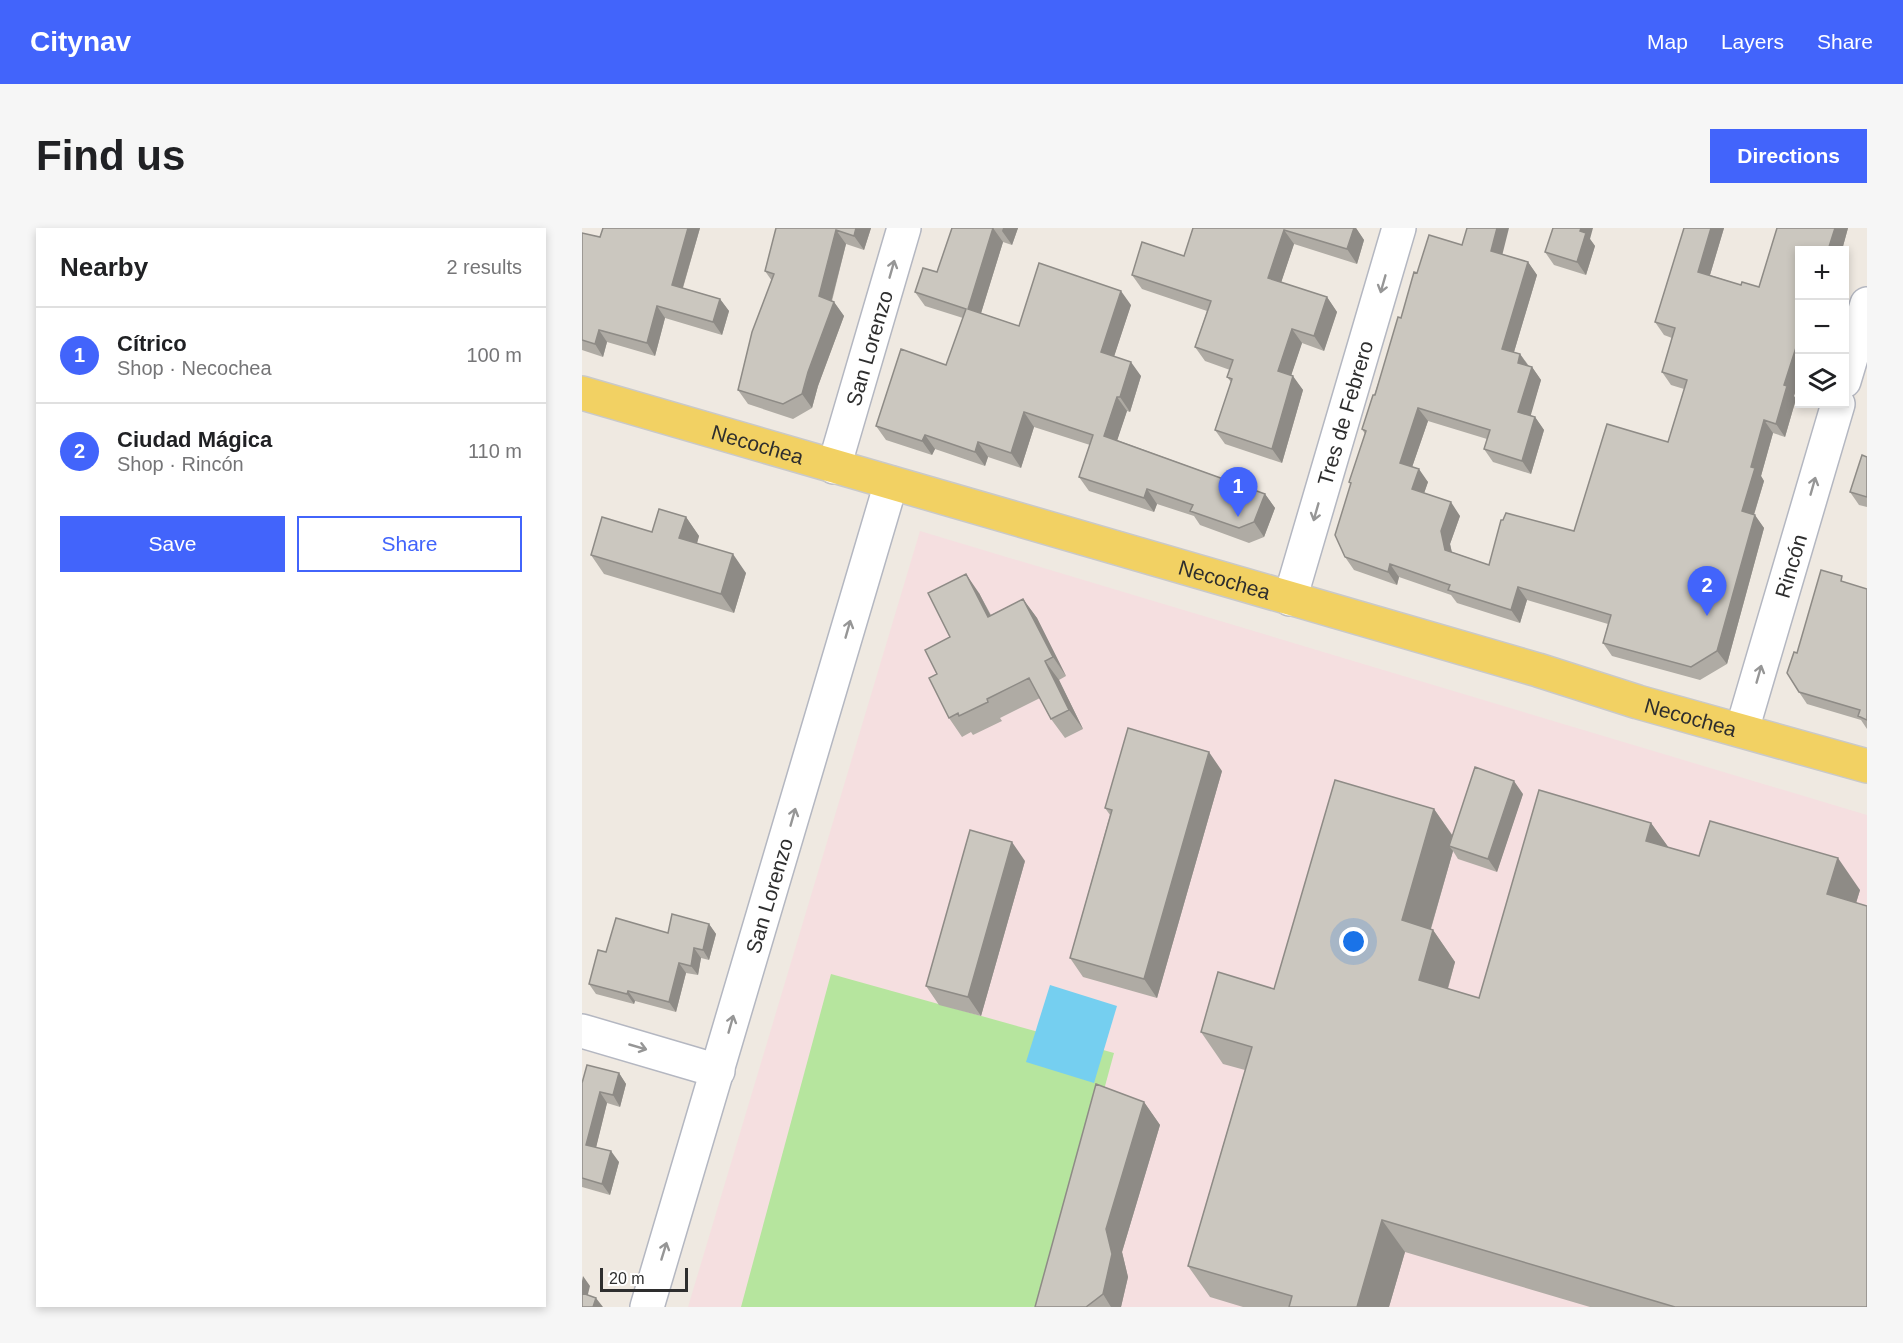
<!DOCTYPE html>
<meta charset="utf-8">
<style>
:root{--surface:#fff;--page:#f6f6f6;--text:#202124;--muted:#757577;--line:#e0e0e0;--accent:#4264fb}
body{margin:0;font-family:Helvetica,sans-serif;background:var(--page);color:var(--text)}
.controls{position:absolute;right:18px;top:18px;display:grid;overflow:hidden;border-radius:0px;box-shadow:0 3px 9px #0003}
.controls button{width:54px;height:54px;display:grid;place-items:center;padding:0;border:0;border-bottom:2px solid var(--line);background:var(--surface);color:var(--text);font:30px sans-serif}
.scale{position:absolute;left:18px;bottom:15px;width:88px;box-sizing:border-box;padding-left:6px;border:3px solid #2e2e2e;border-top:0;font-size:16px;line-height:21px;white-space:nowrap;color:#2e2e2e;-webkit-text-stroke:4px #fff;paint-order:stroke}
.you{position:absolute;left:772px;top:714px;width:21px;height:21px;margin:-15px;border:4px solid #fff;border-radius:50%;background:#1a73e8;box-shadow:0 0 0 9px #1a73e833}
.badge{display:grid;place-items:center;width:39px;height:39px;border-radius:50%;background:var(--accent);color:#fff;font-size:20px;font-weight:700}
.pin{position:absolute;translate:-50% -50px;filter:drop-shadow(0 2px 3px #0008)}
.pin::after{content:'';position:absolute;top:32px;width:21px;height:18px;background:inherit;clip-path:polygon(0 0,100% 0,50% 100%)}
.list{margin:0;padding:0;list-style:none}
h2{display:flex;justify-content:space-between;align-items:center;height:78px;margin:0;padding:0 24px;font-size:26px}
h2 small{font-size:20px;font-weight:400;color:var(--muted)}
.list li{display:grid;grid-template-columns:39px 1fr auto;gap:18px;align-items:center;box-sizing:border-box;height:96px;padding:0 24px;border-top:2px solid var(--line)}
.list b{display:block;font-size:22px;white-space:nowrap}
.list p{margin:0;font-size:20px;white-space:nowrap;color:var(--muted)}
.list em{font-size:20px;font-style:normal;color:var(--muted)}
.actions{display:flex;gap:12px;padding:18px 24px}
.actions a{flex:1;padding:14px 0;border:2px solid var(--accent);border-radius:0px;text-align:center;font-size:21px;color:var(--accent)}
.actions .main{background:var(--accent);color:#fff}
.icon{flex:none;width:33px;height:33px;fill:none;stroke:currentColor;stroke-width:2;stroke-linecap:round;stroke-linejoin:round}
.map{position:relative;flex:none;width:1285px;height:1079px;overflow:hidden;border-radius:0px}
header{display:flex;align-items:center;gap:36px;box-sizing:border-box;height:84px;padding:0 30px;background:var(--accent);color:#fff}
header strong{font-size:28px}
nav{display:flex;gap:33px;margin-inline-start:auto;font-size:21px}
.intro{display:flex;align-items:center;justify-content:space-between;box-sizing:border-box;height:144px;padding:0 36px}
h1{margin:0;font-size:42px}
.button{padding:15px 27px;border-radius:0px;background:var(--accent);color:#fff;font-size:21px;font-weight:700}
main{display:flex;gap:36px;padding:0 36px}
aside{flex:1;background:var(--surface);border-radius:0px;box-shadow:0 3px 9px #0003}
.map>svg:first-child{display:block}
.medical{fill:#f5dfe0}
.green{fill:#b6e59e}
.water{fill:#75cff0}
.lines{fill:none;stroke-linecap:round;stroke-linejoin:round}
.minor-casing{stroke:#b4b7c1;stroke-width:36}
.major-casing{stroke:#c9c9c9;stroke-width:36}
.minor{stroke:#fff;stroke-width:33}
.major{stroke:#f2d163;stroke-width:33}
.wall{fill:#afaba4}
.shaded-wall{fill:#8e8b86}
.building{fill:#cbc7bf;stroke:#8e8b86;stroke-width:1.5}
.oneway{stroke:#969696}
.labels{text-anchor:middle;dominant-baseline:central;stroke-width:4.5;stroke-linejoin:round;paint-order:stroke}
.street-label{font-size:21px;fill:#2e2e2e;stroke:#fff}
</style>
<header>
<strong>Citynav</strong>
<nav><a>Map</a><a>Layers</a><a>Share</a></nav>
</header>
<div class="intro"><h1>Find us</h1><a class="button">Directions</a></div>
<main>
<aside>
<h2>Nearby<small>2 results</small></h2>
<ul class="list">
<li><span class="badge">1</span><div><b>Cítrico</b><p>Shop · Necochea</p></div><em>100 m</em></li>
<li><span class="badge">2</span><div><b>Ciudad Mágica</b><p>Shop · Rincón</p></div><em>110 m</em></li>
</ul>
<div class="actions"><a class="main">Save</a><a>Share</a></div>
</aside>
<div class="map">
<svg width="1285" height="1079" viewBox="0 0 1285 1079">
<rect width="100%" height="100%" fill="#efe9e1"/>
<!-- medical -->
<path class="medical" d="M338,303l947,284v492h-1179z"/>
<!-- green -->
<path class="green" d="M249,746l283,79 -69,254h-304z"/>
<!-- water -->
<path class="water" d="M468,757l67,21 -23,77 -68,-21z"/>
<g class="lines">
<!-- minor casing -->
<g class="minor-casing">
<g id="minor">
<path d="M1262,153l23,-77"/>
<path id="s1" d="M252,239l70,-239"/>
<path id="s2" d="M708,371l109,-371"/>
<path id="s3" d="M1160,502l96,-326"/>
<path d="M0,803l136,40"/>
<path id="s4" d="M65,1079l244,-824"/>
</g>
</g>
<!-- major casing -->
<g class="major-casing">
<g id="major">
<path id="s5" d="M0,165l956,277 100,32 229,64"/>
</g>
</g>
<!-- minor -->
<use href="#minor" class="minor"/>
<!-- major -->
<use href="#major" class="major"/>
</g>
<!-- wall -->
<path class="wall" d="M21,0h97l-17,60 37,11 9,12 -7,24 -57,-17 -10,38 -48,-14 -4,15 -21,-7v-117l18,4z
M194,0h95l-7,22 -18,-6 -14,57 2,1 10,14 -26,70 -6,22 -19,11 -45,-15 -10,-14 34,-109 -7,-10z
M370,0h66l-6,17 -9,-3 -22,71 38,13 112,-21 -17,51 27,20 -11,36 -3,-1 -10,29 148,54 10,14 -11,29 -15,6 -49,-18 -6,-9 -37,-12 -3,8 -65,-21 -10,-14 11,-32 -56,-18 -13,41 -33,-11 -3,9 -50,-17 -3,6 -46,-15 -10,-14 70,-61 17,-47 -38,-12 -10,-14 22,-20z
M611,0h163l8,12 -7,24 -63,-20 -13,38 46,15 10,15 -13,39 -22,-8 -11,32 12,15 -21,73 -57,-19 -10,-14 16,-48 -4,-5 3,-7 -25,-9 -10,-14 12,-36 -65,-22 -10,-14 52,-19z
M1102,0h40l-14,47 31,10 18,2 18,-59h71l-6,22h-42v128l-6,18 2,3 -11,38 -12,-4 -12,43 3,5 -10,34 10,13 -37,136 -27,16 -88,-24 -9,-13 5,-19 -81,-24 -7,23 -63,-20 -6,-8 -52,-18 -2,8 -43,-15 -9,-13 6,-72 -2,-3 16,-48 -3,-5 55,-156 45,-28 40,9 26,8 9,13 -23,77 6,2 9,12 3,1 9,13 -11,35 5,2 9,13 -13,44 -38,-12 -9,-13 3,-10 -59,-18 -16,46 16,15 -4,11 36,23 -10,28 2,8 37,13 85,-34 94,-89 16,-53 -13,-4 -9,-13 10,-34 -8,-3 -9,-13z
M1008,11l5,7 -9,29 -32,-10 -9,-13z
M1285,229v50l-8,-2 -9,-13z
M104,289l13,19 -2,7 49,30 -12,40 -130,-39 -13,-19 61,-23z
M1264,355l21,6v140l-6,-9 -54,-16 -8,-12z
M397,365l12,22 32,-16 14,19 29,58 -7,4 24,49 -18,9 -14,-19 -11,-21 -40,20 2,3 -29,14 -2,-3 -9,5 -13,-19 -12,-44 13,-37z
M640,543l-65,227 -74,-21 -13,-19 40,-143 -5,-7z
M941,566l-26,78 -39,-13 -5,-8 -22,78 2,1 22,32 -7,27 31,9 172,-175 17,24 31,9 161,34 -4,13 11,404h-277l-185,-55 -16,55h-146l-33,-10 -22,-31 57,-196 -22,-6 -22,-32 73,-43 160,-180 19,27z
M443,633l-44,155 -42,-11 -13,-19z
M127,696l7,10 -7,26 -8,-2 -3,17 -12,-2 -10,39 -41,-11 -1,3 -38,-10 -7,-10 17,-32 62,-19z
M37,845l7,11 -6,23 -13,-4 -11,44 23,15 -9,33 -28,-8v-104z
M562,874l16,23 -38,127 6,25 -7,30h-86z"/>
<!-- shaded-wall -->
<path class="shaded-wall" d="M106,0h12l-20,69 -8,-12z
M274,0h15l-7,22 -10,-14z
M411,0l10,14 -25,81 -10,-14z
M421,0h15l-6,17 -10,-14z
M772,0h2l8,12 -7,24 -10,-15z
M915,0h12l-9,36 -9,-13z
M999,0h12l-3,11 5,7 -9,29 -9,-13z
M1129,0h13l-17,57 -9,-13z
M1253,0h13l-6,22h-14z
M254,2l10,14 -17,66 -10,-14z
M702,2l10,14 -16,48 -10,-14z
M946,34l9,13 -26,87 -9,-13z
M539,63l10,14 -20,61 -10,-14z
M745,69l10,15 -13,39 -10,-15z
M138,71l9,12 -7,24 -9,-13z
M252,74l10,14 -26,70 -6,22 -10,-14 6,-22z
M75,78l8,12 -10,38 -8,-13z
M710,101l10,14 -14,42 -10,-14z
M17,102l8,12 -4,15 -8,-13z
M1218,107v43l-6,18 2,3 -11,38 -9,-13 8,-39z
M938,126l9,13 -11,-4z
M549,134l10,14 -11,36 -10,-15z
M950,139l9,13 -13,45 -10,-13z
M711,148l10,14 -21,73 -10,-14z
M535,169l10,14 -13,39 -10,-14z
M836,180l10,13 -19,55 -9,-13z
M442,184l10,15 -13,41 -10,-15z
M953,189l9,13 -13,44 -9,-13z
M1182,192l9,13 -12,43 3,5 -13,43 -9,-13 9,-44z
M343,207l10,14 -3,6 -10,-14z
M396,214l10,15 -3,9 -10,-14z
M837,241l9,13 -7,20 -9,-13z
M565,261l10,15 -3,8 -10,-14z
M683,266l10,14 -11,29 -10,-15z
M869,274l9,14 -10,28 4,19 -9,-13 -4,-19z
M1173,287l9,13 -37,136 -10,-13z
M104,289l13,19 -6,21 -14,-19z
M151,326l13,19 -12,40 -13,-19z
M808,336l9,13 -2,8 -9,-13z
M384,346l13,19 22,43 -13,-19z
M936,359l9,13 -7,23 -9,-13z
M441,371l14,19 29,58 -13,-19z
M463,433l14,19 24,49 -14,-19z
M627,524l13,19 -65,227 -13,-19z
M932,553l9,13 -26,78 -9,-13z
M852,581l22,32 -7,5 4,5 -29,101 -22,-32z
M1069,595l23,32 -28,-14z
M430,614l13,19 -44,155 -13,-19z
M1256,630l22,32 -11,36 -22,-32z
M127,696l7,10 -7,26 -6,-10z
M851,702l22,32 -14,50 -22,-32z
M112,720l7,10 -3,17 -7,-9z
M97,735l7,10 -10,39 -7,-10z
M46,763l7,10 -1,3 -7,-10z
M37,845l7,11 -6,23 -7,-12z
M18,864l7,11 -13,53 -8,-11z
M562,874l16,23 -38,127 6,25 -7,30h-10l-8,-13 3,-65z
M29,923l8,11 -9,33 -8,-11z
M800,992l23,32 -16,55h-32z
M1,1048l7,10 -4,16 -4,-5v-16z
M14,1070l7,9h-10z"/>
<!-- building -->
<path class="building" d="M21,0h85l-16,57 48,14 -7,23 -56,-16 -10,37 -48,-13 -4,14 -13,-4v-107l18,4z
M194,0h80l-2,8 -18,-6 -17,66 15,6 -26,70 -6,22 -19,10 -45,-14 14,-58 22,-58 -9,-3z
M370,0h41l-25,81 51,17 20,-63 82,28 -20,61 30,10 -11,35h-3l-13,39 161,58 -11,28 -15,6 -49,-17 3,-6 -46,-16 -3,9 -65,-21 14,-42 -69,-23 -13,41 -33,-11 -3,10 -50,-17 -3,6 -46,-15 25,-77 45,16 20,-56 -51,-17 8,-24 14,4z
M611,0h161l-7,21 -63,-19 -16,48 59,19 -13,39 -22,-7 -14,42 15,5 -21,73 -57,-19 17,-51 -5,-2 6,-17 -38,-13 16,-46 -79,-26 10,-33 42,14z
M885,0h30l-6,23 37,11 -26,87 18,5 -2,9 14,4 -14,45 17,5 -13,44 -38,-12 6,-19 -72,-22 -18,55 19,6 -7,20 39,13 -10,29 4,19 44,15 12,-45h2l3,-7 68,18 33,-107 61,18 19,-62 -25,-8 13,-44 -20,-6 29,-94h27l-13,44 43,13 1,-3 17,5 18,-59h58l-7,22h-28v85l-16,50 3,1 -11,38 -12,-4 -13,47 4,1 -13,43 13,4 -38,136 -26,16 -88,-24 8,-28 -93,-28 -7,23 -63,-20 2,-5 -60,-21 -2,8 -43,-15 -10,-22 16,-52 -2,-1 17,-51 -4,-2 11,-34h2l23,-78 3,1 13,-46 3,1 12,-38 33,10z
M971,0h28l-1,3 6,2 -9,29 -32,-10z
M1280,227l5,2v40l-17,-5z
M77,281l27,8 -7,21 54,16 -12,40 -130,-39 11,-38 50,15z
M1239,342l21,6 -1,5 26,8v131l-9,-4 2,-6 -61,-18 -12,-19 7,-21 3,1z
M384,346l22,43 35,-18 30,58 -8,4 24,49 -18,9 -22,-41 -42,21 1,3 -29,14 -1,-3 -9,5 -20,-40 8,-4 -12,-24 25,-13 -22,-44z
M546,500l81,24 -65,227 -74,-21 42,-148 -7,-2z
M893,539l39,14 -26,78 -39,-13z
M753,552l99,29 -32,111 31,10 -14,50 60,18 60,-208 112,33 -5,18 53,15 11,-35 128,37 -11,36 40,12v401h-192l-293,-87 -25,87h-68l3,-11 -104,-30 64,-219 -51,-15 17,-60 56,17z
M388,602l42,12 -44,155 -42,-11z
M90,686l37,10 -6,26 -9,-2 -3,18 -12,-3 -10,39 -41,-11 -1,3 -38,-10 9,-34 8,2 10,-34 52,15z
M5,837l32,8 -6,22 -13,-3 -14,53 25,6 -9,33 -20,-6v-95z
M514,856l48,18 -38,127 6,25 -9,40 -17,13h-51z
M0,1065l14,5 -3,9h-11z"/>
<!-- one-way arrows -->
<defs><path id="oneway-shaft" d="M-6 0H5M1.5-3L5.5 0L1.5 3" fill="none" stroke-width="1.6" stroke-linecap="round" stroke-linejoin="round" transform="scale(1.5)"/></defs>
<g class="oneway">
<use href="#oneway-shaft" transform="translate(310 41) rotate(-74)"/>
<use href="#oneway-shaft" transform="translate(801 56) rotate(106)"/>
<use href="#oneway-shaft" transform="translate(1231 258) rotate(-74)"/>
<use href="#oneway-shaft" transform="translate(734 284) rotate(106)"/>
<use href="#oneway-shaft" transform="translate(266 401) rotate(-74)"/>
<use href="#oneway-shaft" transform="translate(1177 446) rotate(-74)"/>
<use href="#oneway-shaft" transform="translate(211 589) rotate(-74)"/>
<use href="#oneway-shaft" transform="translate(149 796) rotate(-74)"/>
<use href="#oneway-shaft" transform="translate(56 819) rotate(16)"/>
<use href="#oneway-shaft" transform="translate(82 1023) rotate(-73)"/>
</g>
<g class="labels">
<!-- street labels -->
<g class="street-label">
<text stroke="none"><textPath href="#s1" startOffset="124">San Lorenzo</textPath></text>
<text stroke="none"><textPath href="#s2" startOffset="194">Tres de Febrero</textPath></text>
<text stroke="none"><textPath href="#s5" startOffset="183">Necochea</textPath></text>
<text stroke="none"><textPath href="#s3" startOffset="171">Rincón</textPath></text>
<text stroke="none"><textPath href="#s5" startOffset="669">Necochea</textPath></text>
<text stroke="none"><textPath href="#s5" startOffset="1155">Necochea</textPath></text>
<text stroke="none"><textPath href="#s4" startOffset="429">San Lorenzo</textPath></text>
</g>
</g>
</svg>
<div class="controls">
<button>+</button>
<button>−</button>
<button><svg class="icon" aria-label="layers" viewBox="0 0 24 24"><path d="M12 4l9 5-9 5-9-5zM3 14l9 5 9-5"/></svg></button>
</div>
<div class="scale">20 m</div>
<div class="you"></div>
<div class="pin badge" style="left:656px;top:289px">1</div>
<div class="pin badge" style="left:1125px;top:388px">2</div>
</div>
</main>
